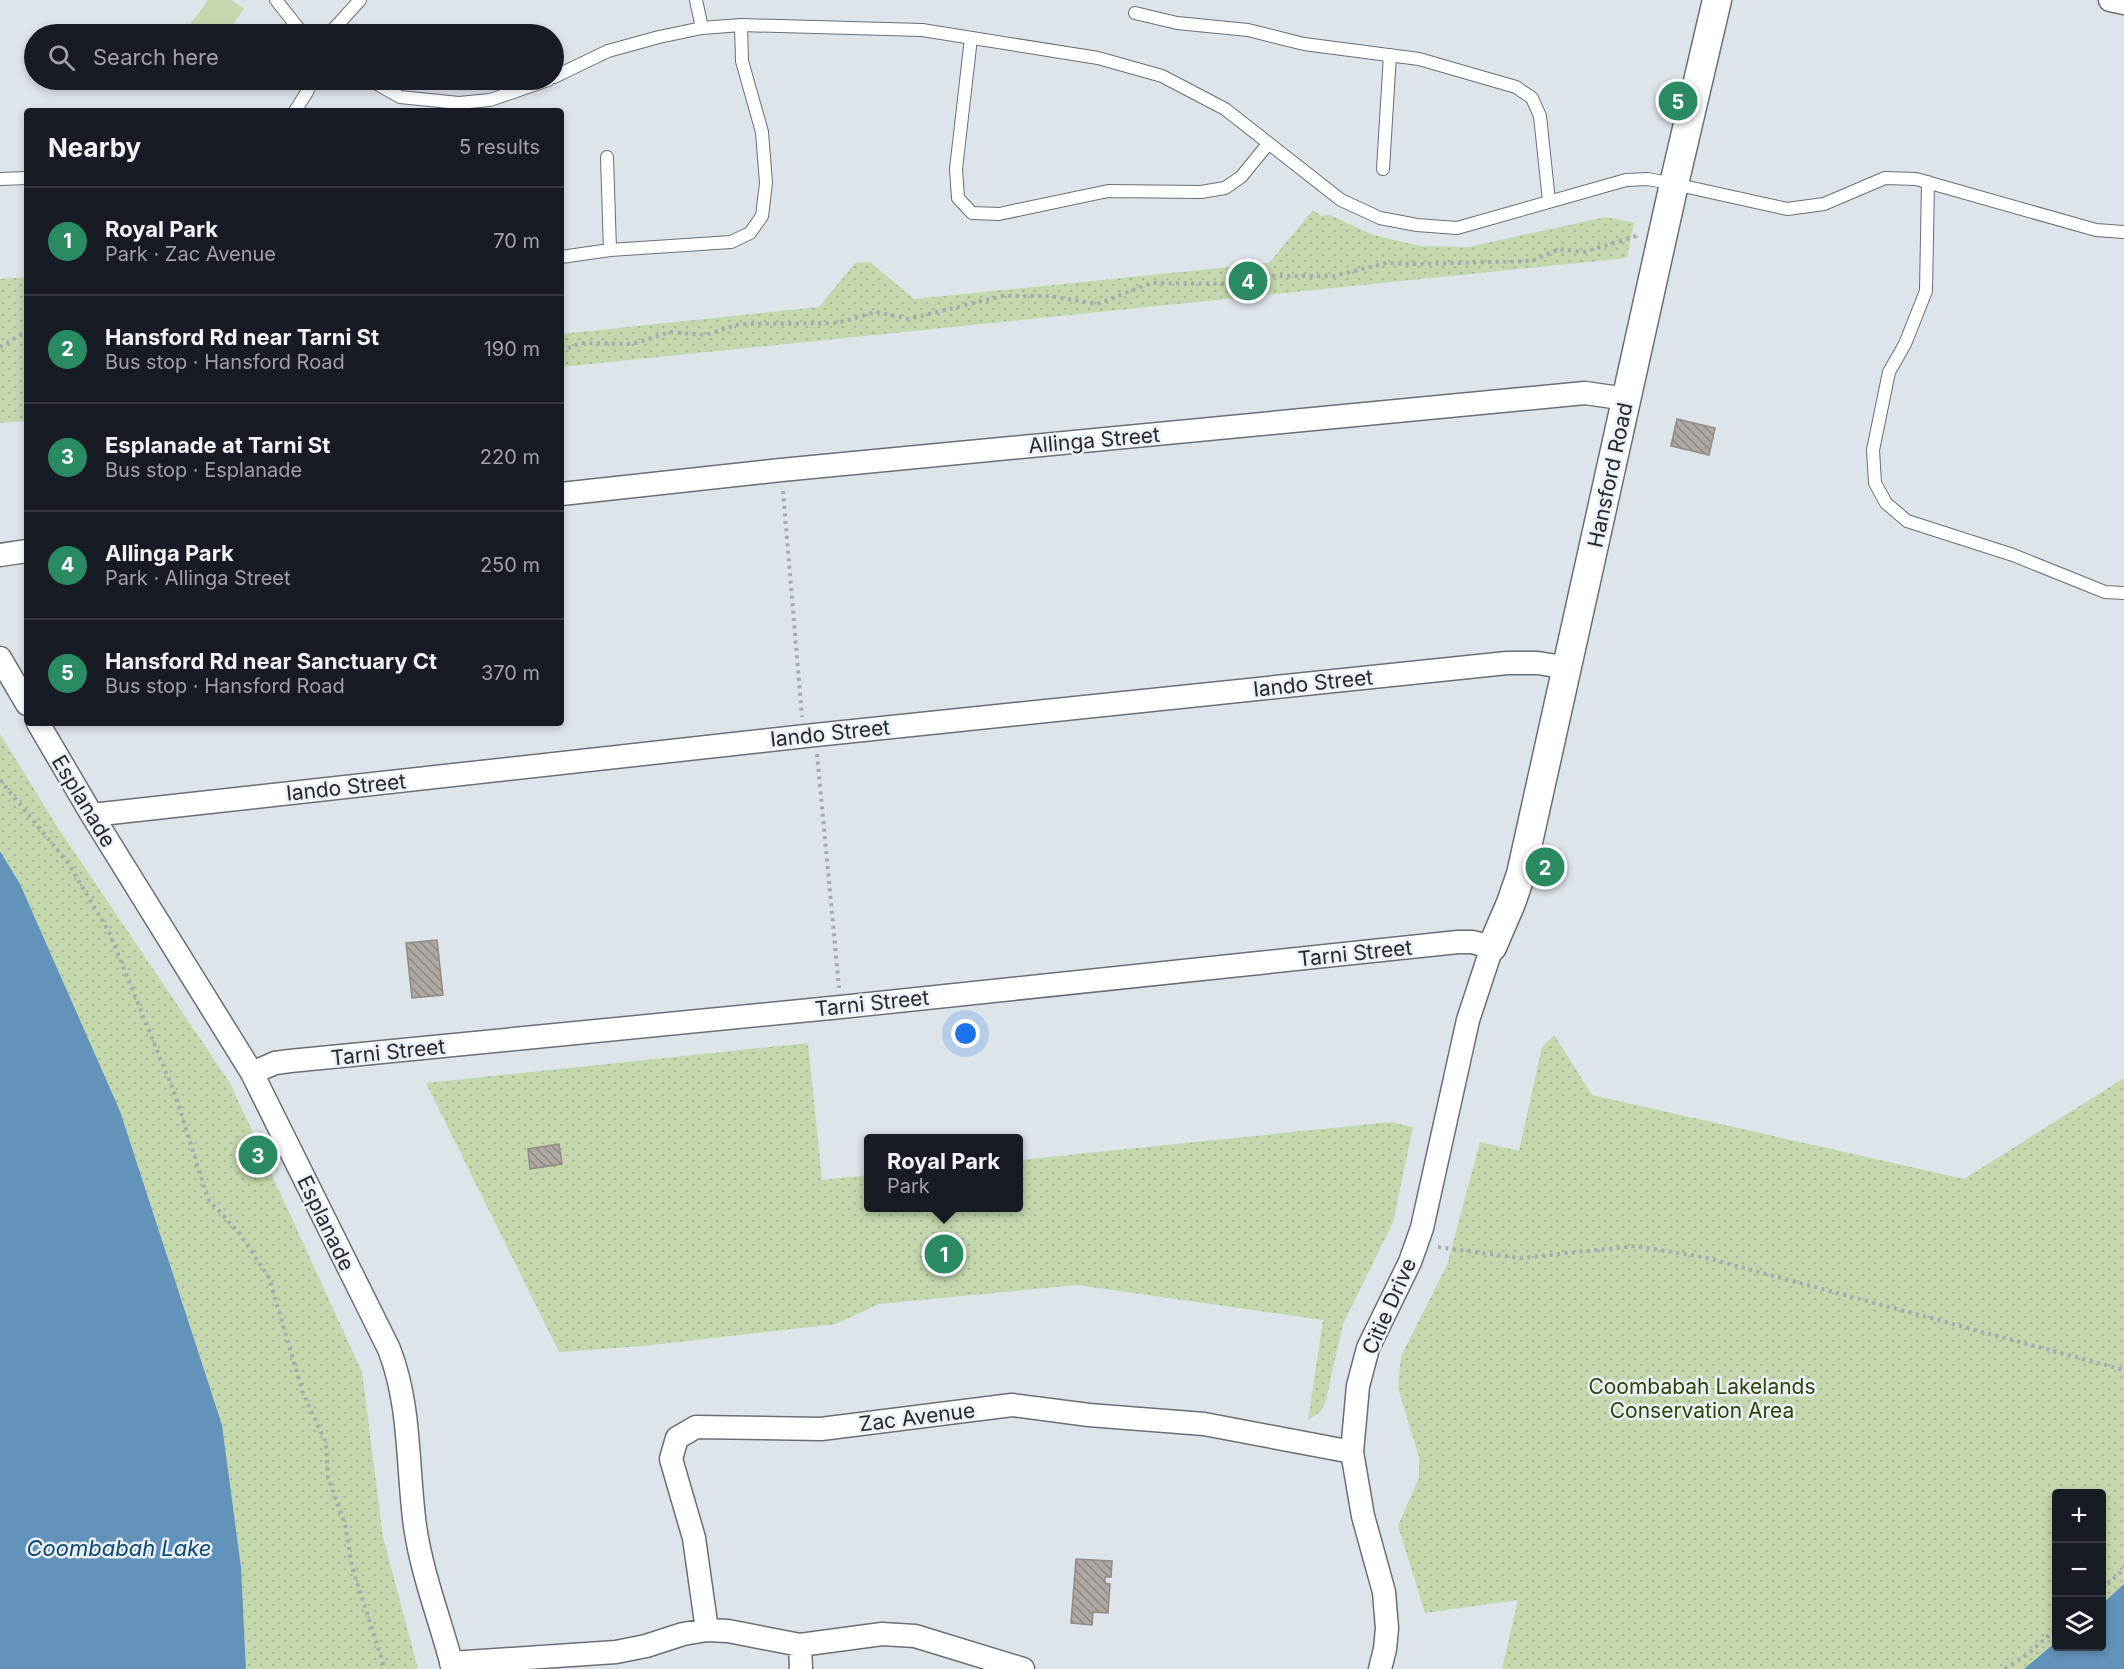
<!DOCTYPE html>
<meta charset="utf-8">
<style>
:root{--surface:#171b24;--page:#20242c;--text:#f1f3f6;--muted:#9ea1a6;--line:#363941;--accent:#2a8a62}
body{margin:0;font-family:Inter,sans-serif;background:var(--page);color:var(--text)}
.controls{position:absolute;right:18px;bottom:18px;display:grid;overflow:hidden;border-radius:6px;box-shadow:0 3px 9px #0003}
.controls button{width:54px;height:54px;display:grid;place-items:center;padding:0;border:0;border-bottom:2px solid var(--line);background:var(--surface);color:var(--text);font:30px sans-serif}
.you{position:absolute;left:966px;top:1034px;width:21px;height:21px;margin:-15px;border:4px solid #fff;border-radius:50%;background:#1a73e8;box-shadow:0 0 0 9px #1a73e833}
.badge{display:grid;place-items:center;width:39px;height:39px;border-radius:50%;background:var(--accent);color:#fff;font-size:20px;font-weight:700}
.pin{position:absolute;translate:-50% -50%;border:3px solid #fff;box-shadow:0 2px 6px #0006}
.popup{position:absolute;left:864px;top:1134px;width:159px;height:78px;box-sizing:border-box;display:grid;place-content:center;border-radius:6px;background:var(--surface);filter:drop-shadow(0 2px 4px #0005);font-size:20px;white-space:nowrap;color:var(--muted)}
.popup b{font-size:22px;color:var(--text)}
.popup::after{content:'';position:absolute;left:50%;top:100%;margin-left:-12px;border:12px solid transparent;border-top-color:var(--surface)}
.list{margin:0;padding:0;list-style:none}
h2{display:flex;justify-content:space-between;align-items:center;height:78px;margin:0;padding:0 24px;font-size:26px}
h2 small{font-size:20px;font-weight:400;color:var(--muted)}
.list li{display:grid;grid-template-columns:39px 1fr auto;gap:18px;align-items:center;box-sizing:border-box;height:108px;padding:0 24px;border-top:2px solid var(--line)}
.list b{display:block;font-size:22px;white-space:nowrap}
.list p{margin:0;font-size:20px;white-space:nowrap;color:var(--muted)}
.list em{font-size:20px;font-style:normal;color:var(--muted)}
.icon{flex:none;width:33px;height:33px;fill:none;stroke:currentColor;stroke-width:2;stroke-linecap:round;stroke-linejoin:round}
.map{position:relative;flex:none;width:2124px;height:1669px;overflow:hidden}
.search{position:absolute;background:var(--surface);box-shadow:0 3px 9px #0003;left:24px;top:24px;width:540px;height:66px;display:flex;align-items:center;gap:15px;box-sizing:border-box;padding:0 21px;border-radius:33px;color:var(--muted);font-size:22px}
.panel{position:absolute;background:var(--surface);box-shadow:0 3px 9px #0003;left:24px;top:108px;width:540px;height:618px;border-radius:6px}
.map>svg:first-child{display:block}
.grass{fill:#c4d7ad}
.park{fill:url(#park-dots);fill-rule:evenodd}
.water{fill:#6293bb}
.building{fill:url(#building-back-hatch);stroke:#918b85;stroke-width:1.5}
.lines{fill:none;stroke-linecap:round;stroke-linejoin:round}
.service-casing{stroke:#696f75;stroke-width:14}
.minor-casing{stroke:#696f75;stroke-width:25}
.tertiary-casing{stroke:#696f75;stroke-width:31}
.path{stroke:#a4aaaf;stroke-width:4;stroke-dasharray:3 4.5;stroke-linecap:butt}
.service{stroke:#fff;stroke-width:12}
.minor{stroke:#fff;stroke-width:22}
.tertiary{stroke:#fff;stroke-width:28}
.labels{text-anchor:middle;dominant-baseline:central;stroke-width:5;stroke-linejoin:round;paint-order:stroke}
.street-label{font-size:21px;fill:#27292c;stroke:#eaf1f8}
.park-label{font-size:21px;fill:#2f4304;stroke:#eaf1f8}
.water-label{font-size:22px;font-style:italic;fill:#0e4870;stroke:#eaf1f8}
</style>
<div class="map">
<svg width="2124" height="1669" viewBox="0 0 2124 1669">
<defs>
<pattern id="park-dots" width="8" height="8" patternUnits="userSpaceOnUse" patternTransform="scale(1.5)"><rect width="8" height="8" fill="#c4d7ad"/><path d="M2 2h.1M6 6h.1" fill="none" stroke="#a8b995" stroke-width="1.8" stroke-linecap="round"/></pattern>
<pattern id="building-back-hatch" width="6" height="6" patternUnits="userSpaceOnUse" patternTransform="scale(1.5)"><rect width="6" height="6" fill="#afa8a2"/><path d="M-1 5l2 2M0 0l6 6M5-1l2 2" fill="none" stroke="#8e8984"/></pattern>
</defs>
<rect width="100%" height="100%" fill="#dde4ea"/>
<!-- grass -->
<path class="grass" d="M208,0h23l13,9 -18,25h-43z"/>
<!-- park -->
<path class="park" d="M1313,210l8,6 9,-1 43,20 47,11 48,1 138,-30 28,6 -7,35 -1066,109v-33l258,-27 36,-44 15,-1 44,37 355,-36z
M27,277v144l-27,2v-144z
M0,734l58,94 172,255 132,289 21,165 35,132h-172l-5,-102 -19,-142 -102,-314 -100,-227 -20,-33z
M1554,1035l38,60 372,84 160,-101v591h-622l16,-69 -93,13 -27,-87 21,-48v-21l-21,-69 3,-32 46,-91 33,-123 39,9 23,-104zM2056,1494h46v152h-46z
M808,1043l14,137 47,-5v33h150v-48l372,-38 22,5 -20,95 -50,102 -17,76 -5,11 -13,9 15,-100 -246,-35 -198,19 -43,20 -193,22 -84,6 -133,-269z"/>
<!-- water -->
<path class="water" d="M0,851l20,33 100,227 102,314 19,142 5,102h-246z
M2124,1584v85h-100l32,-27v4h46v-42z"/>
<!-- building -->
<path class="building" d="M1677,419l38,9 -6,27 -38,-9z
M437,940l6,55 -31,3 -6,-55z
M559,1144l3,20 -32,5 -2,-20z
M1076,1559l36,2 -1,16h-6v6l5,1 -2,29 -15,-1 -1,13 -21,-2z"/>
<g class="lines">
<!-- service casing -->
<g class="service-casing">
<path id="service" d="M276,0l27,34
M696,0l6,28
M1135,13l42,10 71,7 56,14 115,15 97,28 16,11 8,18 9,85
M331,32l29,-32
M971,38l-15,131 2,29 14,15 27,1 109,-23 93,1 24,-4 16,-11 27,-33
M554,77l54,-26 51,-14 43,-9 39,-3 181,5 176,28 64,18 63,33 116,91 39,18 37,7 40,3 169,-48 22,-1 26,5 113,25 37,-5 61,-26 31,1 180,51 28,2
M370,80l30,17 59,6 31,-3 58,-20
M295,111l12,-19 4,-12
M607,157l3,93
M1383,169l7,-114
M0,179l27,-1
M1928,182l-2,109 -21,53 -16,28 -16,78 2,33 11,20 21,18 106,34 92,37 19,1
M561,257l49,-7 121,-8 19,-9 12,-17 4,-33 -4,-51 -20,-71 -1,-36"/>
</g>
<!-- minor casing -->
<g class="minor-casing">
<path id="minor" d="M2110,0l14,3
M561,494l220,-24 804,-77 42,6
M0,555l27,-4
M0,658l27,46
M38,723l54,92 160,258 137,276c22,56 18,118 26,177 7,49 26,96 38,143
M92,815l723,-80 692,-72h31l30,5
M252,1073l23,-10 15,-2 551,-54 617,-65h14l20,5 -24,73 -46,208 -12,34 -42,86 -10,38 -6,66 11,64 21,76 3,36 -2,21 -5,20
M707,1630l-13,-92 -23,-79 6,-21 19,-11 125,2 191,-24 77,10 115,9 148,28
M800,1645l1,24
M451,1663l165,-11 30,-6 37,-12 24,-4 21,1 72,14 82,-11 33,2 108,33"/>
</g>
<!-- tertiary casing -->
<g class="tertiary-casing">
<path id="tertiary" d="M1492,947l19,-44 10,-29 153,-690 43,-184"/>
</g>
<!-- path -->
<path class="path" d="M0,347l27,-16
M561,351l20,-8 51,1 39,-12 34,3 34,-11 98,-1 39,-11 33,7 93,-23h48l47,8 54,-21 95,1 24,-8h64l52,-13 31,1 114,-3 28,-12 25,3 52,-16v-2
M783,491l19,226
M817,754l22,234
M0,780l68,83 41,69 67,165 32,102 32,35 29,44 34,115 23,50 2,34 18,51 6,39 33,102
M1438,1247l82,11 115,-12 68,11 421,113
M2102,1589l18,-16 4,-7
M2005,1669l23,-15 28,-25"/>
<!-- service -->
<use href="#service" class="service"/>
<!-- minor -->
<use href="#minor" class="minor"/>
<!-- tertiary -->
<use href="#tertiary" class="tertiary"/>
</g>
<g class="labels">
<!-- street labels -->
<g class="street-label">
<text transform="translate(1094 440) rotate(-5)">Allinga Street</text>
<text transform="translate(1610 475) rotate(-78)">Hansford Road</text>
<text transform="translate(1313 683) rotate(-6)">Iando Street</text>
<text transform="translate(830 733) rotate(-6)">Iando Street</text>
<text transform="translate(346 787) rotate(-6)">Iando Street</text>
<text transform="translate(84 801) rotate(59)">Esplanade</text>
<text transform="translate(1355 953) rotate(-6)">Tarni Street</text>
<text transform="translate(872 1003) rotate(-6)">Tarni Street</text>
<text transform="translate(388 1052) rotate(-6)">Tarni Street</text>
<text transform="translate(326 1223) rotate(64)">Esplanade</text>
<text transform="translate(1389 1306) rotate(-66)">Citie Drive</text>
<text transform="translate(917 1417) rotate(-7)">Zac Avenue</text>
</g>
<!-- park labels -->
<g class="park-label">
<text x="1702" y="1386">Coombabah Lakelands<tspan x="1702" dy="24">Conservation Area</tspan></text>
</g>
<!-- water labels -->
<g class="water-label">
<text x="119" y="1548">Coombabah Lake</text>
</g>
</g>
</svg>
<div class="controls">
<button>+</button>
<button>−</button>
<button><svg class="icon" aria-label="layers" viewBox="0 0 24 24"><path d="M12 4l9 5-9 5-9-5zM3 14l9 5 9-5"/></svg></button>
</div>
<div class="you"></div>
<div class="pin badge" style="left:944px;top:1254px">1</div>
<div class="popup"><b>Royal Park</b>Park</div>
<div class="pin badge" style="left:1545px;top:867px">2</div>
<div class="pin badge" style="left:258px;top:1155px">3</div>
<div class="pin badge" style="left:1248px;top:281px">4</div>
<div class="pin badge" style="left:1678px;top:101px">5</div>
<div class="search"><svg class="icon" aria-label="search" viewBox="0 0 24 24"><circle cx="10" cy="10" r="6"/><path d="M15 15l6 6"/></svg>Search here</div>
<section class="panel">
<h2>Nearby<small>5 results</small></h2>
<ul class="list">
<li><span class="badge">1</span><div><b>Royal Park</b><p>Park · Zac Avenue</p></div><em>70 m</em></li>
<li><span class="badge">2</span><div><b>Hansford Rd near Tarni St</b><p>Bus stop · Hansford Road</p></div><em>190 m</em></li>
<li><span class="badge">3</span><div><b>Esplanade at Tarni St</b><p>Bus stop · Esplanade</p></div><em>220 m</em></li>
<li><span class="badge">4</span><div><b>Allinga Park</b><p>Park · Allinga Street</p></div><em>250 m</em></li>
<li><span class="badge">5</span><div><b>Hansford Rd near Sanctuary Ct</b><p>Bus stop · Hansford Road</p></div><em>370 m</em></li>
</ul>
</section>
</div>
